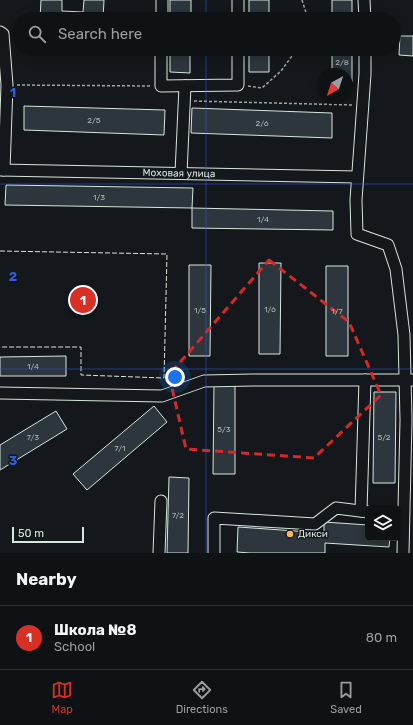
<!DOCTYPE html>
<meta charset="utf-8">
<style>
:root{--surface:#0f1215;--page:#181b1e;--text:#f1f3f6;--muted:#9b9ea0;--line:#2f3234;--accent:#d93025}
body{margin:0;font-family:Rubik,sans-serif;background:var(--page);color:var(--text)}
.controls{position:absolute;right:12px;bottom:12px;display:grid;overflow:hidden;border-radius:6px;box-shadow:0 2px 10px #0003}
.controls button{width:36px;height:36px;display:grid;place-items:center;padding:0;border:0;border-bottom:1px solid var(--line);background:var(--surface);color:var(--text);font:20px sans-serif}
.compass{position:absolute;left:317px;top:68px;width:36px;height:36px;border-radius:50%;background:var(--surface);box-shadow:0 2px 10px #0003;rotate:219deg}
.scale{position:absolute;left:12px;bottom:10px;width:72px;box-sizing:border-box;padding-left:4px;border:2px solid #d8e6dc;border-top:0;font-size:11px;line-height:14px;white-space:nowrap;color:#d8e6dc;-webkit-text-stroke:3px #14181c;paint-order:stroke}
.you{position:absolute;left:175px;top:377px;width:14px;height:14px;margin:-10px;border:3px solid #fff;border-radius:50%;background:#1a73e8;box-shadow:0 0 0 6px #1a73e833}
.badge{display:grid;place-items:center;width:26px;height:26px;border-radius:50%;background:var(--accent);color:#fff;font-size:13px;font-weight:700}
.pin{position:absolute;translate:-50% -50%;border:2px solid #fff;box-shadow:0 1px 4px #0006}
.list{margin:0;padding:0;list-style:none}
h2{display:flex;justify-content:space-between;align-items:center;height:52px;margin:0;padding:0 16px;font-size:17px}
h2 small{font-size:13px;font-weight:400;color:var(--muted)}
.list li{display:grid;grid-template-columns:26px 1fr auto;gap:12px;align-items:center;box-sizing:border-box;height:64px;padding:0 16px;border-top:1px solid var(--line)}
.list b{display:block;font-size:15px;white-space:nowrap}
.list p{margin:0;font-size:13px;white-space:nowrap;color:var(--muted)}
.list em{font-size:13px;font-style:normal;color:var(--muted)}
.icon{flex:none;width:22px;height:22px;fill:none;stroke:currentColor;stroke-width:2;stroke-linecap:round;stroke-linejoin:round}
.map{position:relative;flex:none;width:413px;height:553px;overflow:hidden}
.search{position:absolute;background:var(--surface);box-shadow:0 2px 10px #0003;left:12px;right:12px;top:12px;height:44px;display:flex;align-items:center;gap:10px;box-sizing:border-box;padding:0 14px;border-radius:22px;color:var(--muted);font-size:15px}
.sheet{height:116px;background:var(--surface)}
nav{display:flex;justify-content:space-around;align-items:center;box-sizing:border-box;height:56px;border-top:1px solid var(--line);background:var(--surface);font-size:11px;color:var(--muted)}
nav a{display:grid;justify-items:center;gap:2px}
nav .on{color:var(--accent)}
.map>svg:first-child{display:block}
.building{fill:#2c363c;stroke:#d8e6dc}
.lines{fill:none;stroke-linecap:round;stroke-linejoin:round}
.minor-casing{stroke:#d8e6dc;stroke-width:13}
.path{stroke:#9da8a2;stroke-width:1.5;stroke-dasharray:3 2;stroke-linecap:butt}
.minor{stroke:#14181c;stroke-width:11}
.fence{stroke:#d8e6dc;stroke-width:1;stroke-dasharray:5 2;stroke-linecap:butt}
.marked{fill:none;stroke:#d62828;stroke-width:3;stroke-dasharray:8 5;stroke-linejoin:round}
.grid{fill:none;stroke:#305dd8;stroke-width:1;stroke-opacity:0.55}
.poi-dot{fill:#ffb74d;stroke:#14181c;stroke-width:1.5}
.labels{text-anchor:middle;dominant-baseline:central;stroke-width:3;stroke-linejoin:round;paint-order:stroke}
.number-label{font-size:8px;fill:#adbab4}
.street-label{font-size:10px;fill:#d8e6dc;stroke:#14181c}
.poi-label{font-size:10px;fill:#d8e6dc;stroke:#14181c;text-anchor:start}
.grid-label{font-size:13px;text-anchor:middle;font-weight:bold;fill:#305dd8;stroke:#14181c;stroke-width:3;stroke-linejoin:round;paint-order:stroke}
</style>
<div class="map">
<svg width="413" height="553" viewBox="0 0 413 553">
<rect width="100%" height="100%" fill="#14181c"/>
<!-- building -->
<path class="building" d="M41,0h21v11l21,1 1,-12h20l-1,19h-63z
M170,0h21v19h-21z
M249,0h20v19h-20z
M332,0h20v19h-20z
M400,36h13v20l-14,-1z
M170,49h20v24l-20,-1z
M249,49h20v23h-20z
M332,49h20v33h-5v-8h-15z
M24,106l141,4 -1,25 -140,-5z
M192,108l140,5v25l-141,-5z
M6,185l187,3 -1,20 -187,-3z
M192,208l141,3v19l-141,-2z
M259,263h22l-1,91h-21z
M189,265h22l-1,91h-21z
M326,266h22v90h-22z
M66,356v20h-66v-19z
M214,383h21v91h-22z
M374,392h22l-1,91h-22z
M154,406l13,16 -80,68 -14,-16z
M56,411l11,18 -67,41v-25z
M169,477l20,1 -1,75h-21z
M324,522l44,3v13h22l-1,9 -64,-4v10h-75l-13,-1 1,-25 86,6z"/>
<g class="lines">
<!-- minor casing -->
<g class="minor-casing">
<g id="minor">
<path d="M364,0l1,19"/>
<path d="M162,19v-19"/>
<path d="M238,19v-19"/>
<path d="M0,32l3,2 4,51 -3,85"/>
<path d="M161,49v37l77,-1v-36"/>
<path d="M365,49v25l-9,126 1,34 31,11 8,24 8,66 2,85 -3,133"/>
<path id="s1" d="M0,170l357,7"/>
<path d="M181,173l4,-87"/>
<path d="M0,393l162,3 42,-15 49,-1h160"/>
<path d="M361,511l4,-131"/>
<path d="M159,553l2,-52"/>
<path d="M214,553v-35l101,6 21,-16 32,4"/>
</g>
</g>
<!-- path -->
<path class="path" d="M302,0l6,19
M17,85l134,1
M248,86l14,2 19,-17 16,-22
M194,101l158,4"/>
<!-- minor -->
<use href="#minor" class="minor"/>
<!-- fence -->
<path class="fence" d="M0,251l167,3 -3,124 -83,-3v-28h-81"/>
</g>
<!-- marked area -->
<path class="marked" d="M269,260l80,62 32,73 -67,63 -128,-9 -17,-74z"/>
<!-- grid -->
<path class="grid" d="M206,0v19M206,49v504M0,184h413M0,369h413"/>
<!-- markers -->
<circle class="poi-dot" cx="290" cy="534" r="4"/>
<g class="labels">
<!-- number labels -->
<g class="number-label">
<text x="342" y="62">2/8</text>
<text x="94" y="120">2/5</text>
<text x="262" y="123">2/6</text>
<text x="99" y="197">1/3</text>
<text x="263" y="219">1/4</text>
<text x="270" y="309">1/6</text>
<text x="200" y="310">1/5</text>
<text x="337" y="311">1/7</text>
<text x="33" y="366">1/4</text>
<text x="224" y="429">5/3</text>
<text x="33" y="437">7/3</text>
<text x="384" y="437">5/2</text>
<text x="120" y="448">7/1</text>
<text x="178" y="515">7/2</text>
</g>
<!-- street labels -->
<g class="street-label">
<text stroke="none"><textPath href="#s1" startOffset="179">Моховая улица</textPath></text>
</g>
<!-- poi labels -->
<g class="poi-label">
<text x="298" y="534">Дикси</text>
</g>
</g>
<g class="grid-label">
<text x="13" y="97">1</text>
<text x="13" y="281">2</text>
<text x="13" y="465">3</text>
</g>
</svg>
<div class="controls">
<button><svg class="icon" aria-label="layers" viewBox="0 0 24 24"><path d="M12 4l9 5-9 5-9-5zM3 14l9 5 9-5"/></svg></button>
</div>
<svg class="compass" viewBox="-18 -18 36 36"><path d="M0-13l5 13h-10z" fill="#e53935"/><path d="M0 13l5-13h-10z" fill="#9b9ea0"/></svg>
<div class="scale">50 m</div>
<div class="you"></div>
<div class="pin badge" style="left:83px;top:300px">1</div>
<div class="search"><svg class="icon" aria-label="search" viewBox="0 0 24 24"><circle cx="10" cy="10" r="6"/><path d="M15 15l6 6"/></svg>Search here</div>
</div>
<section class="sheet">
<h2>Nearby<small></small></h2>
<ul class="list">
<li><span class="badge">1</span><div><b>Школа №8</b><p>School</p></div><em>80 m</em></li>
</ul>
</section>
<nav>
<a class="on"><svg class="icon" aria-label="map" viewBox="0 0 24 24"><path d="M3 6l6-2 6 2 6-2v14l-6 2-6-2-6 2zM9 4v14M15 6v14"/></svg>Map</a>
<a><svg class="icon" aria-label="directions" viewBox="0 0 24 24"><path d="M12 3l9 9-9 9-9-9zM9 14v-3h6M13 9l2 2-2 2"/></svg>Directions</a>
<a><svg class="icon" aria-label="saved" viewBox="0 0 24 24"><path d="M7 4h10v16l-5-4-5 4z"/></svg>Saved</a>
</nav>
